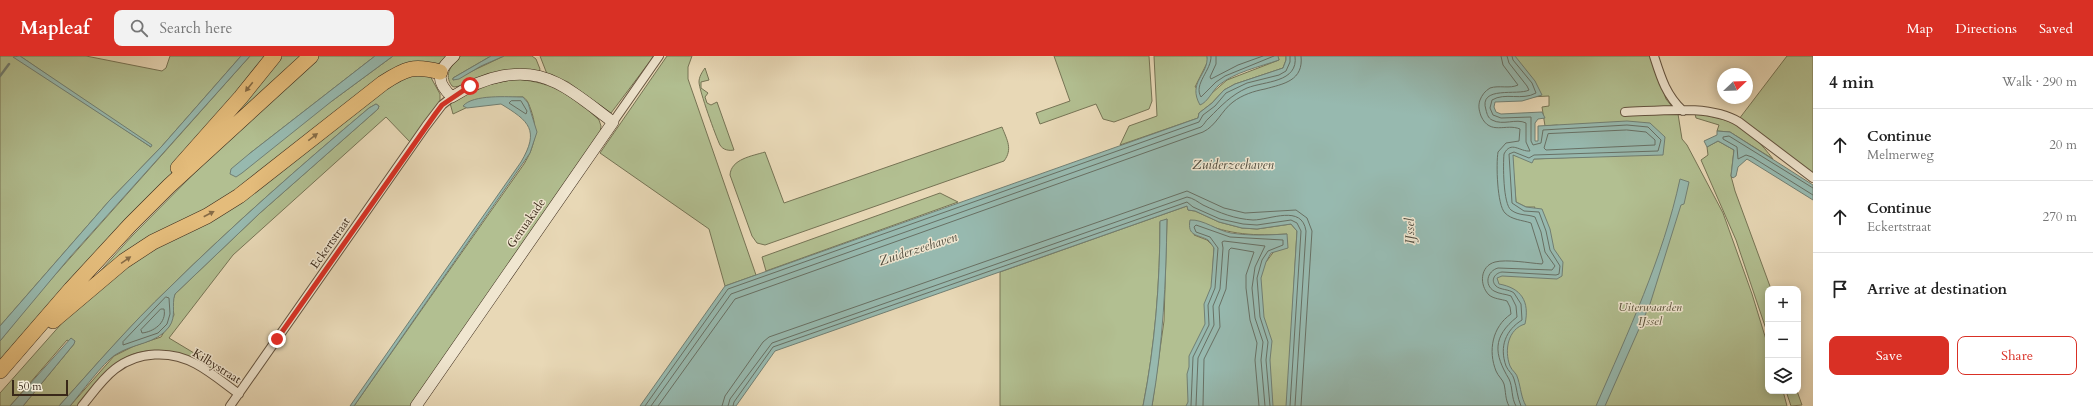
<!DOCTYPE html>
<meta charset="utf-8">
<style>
:root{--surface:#fff;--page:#f2f2f2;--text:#222;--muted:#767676;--line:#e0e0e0;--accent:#d93025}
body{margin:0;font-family:Cardo,serif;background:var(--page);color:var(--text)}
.controls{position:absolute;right:12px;bottom:12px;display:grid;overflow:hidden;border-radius:8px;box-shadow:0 2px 10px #0003}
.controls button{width:36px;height:36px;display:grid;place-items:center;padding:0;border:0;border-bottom:1px solid var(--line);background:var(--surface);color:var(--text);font:20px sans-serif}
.compass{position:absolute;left:1717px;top:12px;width:36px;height:36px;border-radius:50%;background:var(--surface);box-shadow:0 2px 10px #0003;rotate:67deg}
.scale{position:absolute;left:12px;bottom:10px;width:56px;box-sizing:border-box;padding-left:4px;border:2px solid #392819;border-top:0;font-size:11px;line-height:14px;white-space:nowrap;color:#392819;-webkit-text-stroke:3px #f0e6d0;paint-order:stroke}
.stop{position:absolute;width:12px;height:12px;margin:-9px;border:3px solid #d93025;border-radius:50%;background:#fff}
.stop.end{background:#d93025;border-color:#fff;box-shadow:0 1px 4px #0008}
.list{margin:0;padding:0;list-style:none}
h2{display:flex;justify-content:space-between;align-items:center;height:52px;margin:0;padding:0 16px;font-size:17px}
h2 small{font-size:13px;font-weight:400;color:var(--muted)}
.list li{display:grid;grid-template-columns:26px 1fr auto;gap:12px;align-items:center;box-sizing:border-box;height:72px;padding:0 16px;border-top:1px solid var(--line)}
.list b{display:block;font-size:15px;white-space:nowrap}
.list p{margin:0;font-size:13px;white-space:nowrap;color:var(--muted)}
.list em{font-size:13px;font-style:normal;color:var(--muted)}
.actions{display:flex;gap:8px;padding:12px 16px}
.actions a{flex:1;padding:9px 0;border:1px solid var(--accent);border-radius:8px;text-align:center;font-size:14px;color:var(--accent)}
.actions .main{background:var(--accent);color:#fff}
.icon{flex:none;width:22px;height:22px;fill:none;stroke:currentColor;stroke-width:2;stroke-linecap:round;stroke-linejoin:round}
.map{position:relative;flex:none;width:1813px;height:350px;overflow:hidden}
header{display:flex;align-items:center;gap:24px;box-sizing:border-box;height:56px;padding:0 20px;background:var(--accent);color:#fff}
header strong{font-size:19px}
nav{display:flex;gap:22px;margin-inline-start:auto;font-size:14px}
.search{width:280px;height:36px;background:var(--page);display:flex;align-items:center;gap:10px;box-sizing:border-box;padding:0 14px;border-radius:8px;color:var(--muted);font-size:15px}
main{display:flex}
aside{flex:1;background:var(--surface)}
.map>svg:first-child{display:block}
.green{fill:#b2bf91;stroke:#767455;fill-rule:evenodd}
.water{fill:#97b9af;stroke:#717f73}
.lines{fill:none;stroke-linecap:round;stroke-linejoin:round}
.shore{stroke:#687064;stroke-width:1}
.stream{stroke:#717f73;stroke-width:2.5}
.street-casing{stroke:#655440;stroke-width:10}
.secondary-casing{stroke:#392819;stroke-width:12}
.highway-casing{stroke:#392819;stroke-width:16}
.street{stroke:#f0e6d0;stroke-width:8}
.secondary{stroke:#f0e6d0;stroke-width:11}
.highway{stroke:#e4bc7b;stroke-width:15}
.oneway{fill:#866b45}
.route{stroke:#d93025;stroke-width:5}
.labels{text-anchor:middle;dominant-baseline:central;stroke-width:3;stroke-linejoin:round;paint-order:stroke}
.street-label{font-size:12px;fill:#392819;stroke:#f0e6d0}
.park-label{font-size:12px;font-style:italic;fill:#574e37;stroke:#f0e6d0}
.water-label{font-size:13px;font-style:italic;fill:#504c3e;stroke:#f0e6d0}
</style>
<header>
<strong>Mapleaf</strong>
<div class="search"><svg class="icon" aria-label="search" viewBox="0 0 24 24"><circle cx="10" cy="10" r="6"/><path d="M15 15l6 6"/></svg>Search here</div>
<nav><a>Map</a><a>Directions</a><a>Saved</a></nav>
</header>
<main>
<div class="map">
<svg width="1813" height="350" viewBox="0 0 1813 350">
<rect width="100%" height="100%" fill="#e8d8b6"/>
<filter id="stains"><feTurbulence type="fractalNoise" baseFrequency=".005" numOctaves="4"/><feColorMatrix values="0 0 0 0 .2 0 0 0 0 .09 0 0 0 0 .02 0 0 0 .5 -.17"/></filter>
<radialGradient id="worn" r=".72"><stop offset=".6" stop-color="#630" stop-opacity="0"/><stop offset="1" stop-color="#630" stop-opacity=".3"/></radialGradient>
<!-- green -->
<path class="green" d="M0,0h14l137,91 -131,-91h66l76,15 4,-3 4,-12h71l-79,90 -53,55 -109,125z
M250,0h54l-304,307v-22l38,-47z
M319,0h56l-126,98 83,-53 61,-45h54l-11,10 -15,-2 -193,138 -153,97 57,-63 92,-93z
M461,0h30l-38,22v2l51,-24h28l4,3 4,10 -1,3 -85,15 -2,-1c-9,-12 0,-22 9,-30z
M540,0h114l-43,57 -43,-31 -21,-8z
M667,0h25l-4,11v12l68,196 -31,11 -16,-57 -109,-76z
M1054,0h95l3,45 -3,8 -35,13 -11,-3 -7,-15 -56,20 -4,-11 34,-12z
M1154,0h53l1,5 -13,26 17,6 15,-13 52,-20 -1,-4h8v4l-3,8 -48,16 -11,6 -12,13 -13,10 -1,5 -78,27 9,-19 28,-10z
M1486,0h166l14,43 12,15 4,25 5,6 36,68 29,81 16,52v45h15l4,15h-303l10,-125 41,-74h-9l-10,-5 -4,-47 21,4 97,-4 30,-3 -103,-27 -12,1 -3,-19 7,-1v-10l-58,3z
M1787,0h26v120l-74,-57z
M705,12l4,12 -8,2v6l7,5 -3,4 2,6 4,2 6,-3 17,48c-5,1 -11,0 -14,-5 -4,-8 -21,-55 -21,-63 0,-5 3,-10 6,-14z
M429,18l11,20v7l-30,41 -24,-25 -153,138 -64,83 45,27 -1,5c-29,-20 -67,-29 -98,-6 -14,10 -25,28 -36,42h-9l44,-50 20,-10 27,-9 13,-22 -2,-12 3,-9 85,-81 118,-104 1,-3 -3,-2 -7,4c-69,58 -136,117 -200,180 -39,38 -74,78 -110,118h-36l51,-62 -7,-4 -57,66h-10v-13l78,-88 84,-64 237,-165z
M516,23c29,3 43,9 66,27 6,4 12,9 17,14l2,6 -1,7 -190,273h-56l170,-242c11,-18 14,-34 7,-54 -2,-5 -3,-10 -8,-13l-36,1 -34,16 -3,-11 26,-16z
M1695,58c38,4 55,15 78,45l-43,-27 -13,-1 2,-6 -23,-7z
M1002,71c5,13 11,22 2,34l-239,84 -8,-2 -5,-7 -22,-61c1,-16 22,-19 35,-23l19,51z
M1718,85l16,9 -3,26 4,15 36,98h-3v46l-32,-95 -35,-80 7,-5 -1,-8z
M940,137l18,9 -192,69 -4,-14z
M1187,150l1,4 7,1 24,11 23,6 15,1 34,-5 6,7 -10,175h-135l12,-85 3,-102 -7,3c0,61 -5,123 -17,184h-143v-134zM1200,166c29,13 56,14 87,12l-21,28 -54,21 2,-36 -7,-7 -13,-5z
M1786,335h11l5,14 -11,1z"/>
<!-- water -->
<path class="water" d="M20,0l132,89 -1,2 -138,-90z
M241,0h9l-180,201 -70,84v-15l109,-125 53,-55z
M375,0h18l-61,45 -90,72 -6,4 -6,-3 1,-5 18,-15z
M491,0h13l-23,10 -22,13 -6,1v-2z
M1207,0h71l1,4c-20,7 -44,12 -60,25 -7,6 -11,17 -19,20 -13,-23 9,-30 7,-49z
M1286,0h229l20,25 7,14 -20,6 -27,1 -1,5 2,5 5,2 41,-2 3,6 -7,1 -3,4v18h3v-15l89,-5 23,2 15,14 -2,18 -129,4 -2,4 -19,-8 3,47 10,5 16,2 8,20 4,20 9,13 -1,14 -5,3 -55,-3 -5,2 2,6c22,4 31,17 26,40 -17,5 -21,26 -15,42 2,5 7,7 8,13 3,10 3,18 8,27h-240l11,-175 -6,-7 -34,5 -15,-1 -23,-6 -24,-11 -7,-1 -1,-4 -412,145 -39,55h-96l85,-120 473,-168 1,-5 13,-10 12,-13 11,-6 48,-16 3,-8z
M523,41l5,6 9,29 -7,21 -176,253h-4l171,-244c19,-32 8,-41 -20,-58l-34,4 -4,-2c10,-12 45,-9 60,-9z
M376,48l3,2 -1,3 -118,104 -85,81c-4,11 2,22 -6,33 -12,17 -36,16 -54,28 -12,8 -34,38 -45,51h-11c36,-40 71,-81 110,-118 64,-63 131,-122 200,-180z
M1717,75l13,1 83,53v15l-66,-41 -9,8 -2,9 -3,2 -2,-2 3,-26 -16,-9 -11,6 -3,-6 13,-6z
M1680,123l9,3 -5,22 -3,1 -31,99 -45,102h-9c32,-74 67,-148 84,-227z
M1167,163c-1,63 -4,125 -15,187h-9c12,-61 17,-123 17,-185z
M1190,164c13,-1 28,11 41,13 19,3 37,2 56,1l1,14 -17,5 -5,9 -5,16 3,39 8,24 -2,19 3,46h-87l2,-4 -1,-28 2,-7v-11l16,-32 -1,-20 7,-17 3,-39c-2,-3 -4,-6 -6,-8 -10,-6 -21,-3 -18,-20z
M71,282l4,3 -1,3 -51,62h-13z"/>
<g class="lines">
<!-- shore -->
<path class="shore" d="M1211,0c1,14 -18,28 -10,41l15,-15 9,-6 49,-20
M1216,0v8l-6,13 1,2 27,-14 25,-9
M1501,0l2,9 15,20c-8,4 -19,0 -28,3 -5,3 -8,7 -10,12 -2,6 -1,10 1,16 9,20 25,7 39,13l-1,12 -13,2 -8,9c-2,12 -1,53 7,61 7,7 17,7 26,10l12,39 -1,2c-13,-1 -35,-5 -47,-2 -15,4 -16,23 -6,33 5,4 12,4 18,6l3,6 1,7c-19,13 -23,37 -15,57 2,5 7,9 8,13 2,8 1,15 5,22
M1507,0l2,7 18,23 2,4c-11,6 -51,-5 -43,20 1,4 2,8 6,10 11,6 24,-2 34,3v19l4,9c-10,1 -19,-11 -26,3 -1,10 -1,50 7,56 8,6 16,4 24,7l6,15 4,20 10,14 -3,4 -54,-2c-11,3 -14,17 -4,23 5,3 12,3 17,5l5,10 1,11c-25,20 -23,37 -8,62 4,8 2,19 7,27
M1512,0l1,4 19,23 4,10c-14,8 -31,-1 -44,7l-2,8 3,7 8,3 30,-1v24l2,4 8,-2 2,-13 84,-5 21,2 13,13 -3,11 -124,4 -5,3 -15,-6 -5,2 3,49 12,8 15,1 7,19 4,19 10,16 -1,8 -3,1 -54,-3c-7,1 -12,8 -6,14 4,4 13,3 18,7l7,11 1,16c-16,10 -23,26 -16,46 2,5 7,8 8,13 3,9 3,18 7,27
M521,45l6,10 -1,3 -17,-11 2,-2z
M1627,74l19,2 9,8v5l-109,5 -2,-2 4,-14z
M1813,132l-84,-52 -6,1v2l14,8 1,12 8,-4 6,2 61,38
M166,241l3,1 1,16 -3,10 -9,9 -35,12v-3z
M161,253h3c3,14 -11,23 -22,24l-1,-3z
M645,350l83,-117 471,-167 4,-7 12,-9 11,-13 21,-10 32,-8 7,-4 4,-9v-6
M651,350l80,-112 470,-167c4,-3 4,-6 8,-9 12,-12 22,-23 38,-30 17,-7 52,-5 48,-32
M658,350l77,-107 468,-167c13,-6 19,-22 30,-30 9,-7 21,-11 32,-13 18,-5 39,-8 36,-33
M722,350l3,-10 38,-54 6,-5 418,-146 37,17 21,5 51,-3 11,8 5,13 -11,175
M728,350l2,-7 42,-56 415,-146c6,1 11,5 16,8 17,8 32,14 50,15 17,0 49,-16 53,11l-11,175
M733,350l1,-4 39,-55 414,-145 6,5 27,12 23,5 14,1 34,-5 6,3 4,8 -11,175
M1191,350l2,-49 16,-32 -1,-20 7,-17 3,-40 -8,-11 -14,-5 -2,-5 2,-2 34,12 53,3v5l-15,6 -6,9 -5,18 3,39 8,25 -2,18 4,46
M1196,350l2,-48 16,-33 -1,-19 7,-17 3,-41 -1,-6 2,-1 41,5 -10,21 -3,21 3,30 8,24 -2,18 4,46
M1203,350l1,-47 16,-32 -1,-20 7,-18 3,-39 2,-2 23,4 -8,23v13l4,32 7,23 -2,17 4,46"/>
<!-- stream -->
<path class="stream" d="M0,20l9,-12"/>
<!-- street casing -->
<g class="street-casing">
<path id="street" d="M1654,0c7,22 12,39 29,55
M1625,56c34,-1 85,-8 114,10l74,56
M613,66l46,-66
M82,350c10,-12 20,-27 33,-37 23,-18 56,-19 81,-5 15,8 29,20 43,30
M230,350l196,-280 16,-21 10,-8"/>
</g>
<!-- secondary casing -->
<g class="secondary-casing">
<path id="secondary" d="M416,350l197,-284c-18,-13 -36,-29 -56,-39 -35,-18 -74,-6 -105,14 -17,-16 -15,-26 2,-41"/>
</g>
<!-- highway casing -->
<g class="highway-casing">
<path id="highway" d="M178,112l63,-71 33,-41
M53,265l71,-60 29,-19 54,-26 32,-20 144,-113c23,-15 31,-18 57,-11
M0,315l71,-82 59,-64 39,-39 142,-130"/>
</g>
<!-- street -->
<use href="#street" class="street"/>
<!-- secondary -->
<use href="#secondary" class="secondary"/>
<!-- highway -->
<use href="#highway" class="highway"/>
</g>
<!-- one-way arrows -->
<defs><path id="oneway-solid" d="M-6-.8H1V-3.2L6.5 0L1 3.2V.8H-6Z"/></defs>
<g class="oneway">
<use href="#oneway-solid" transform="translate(249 31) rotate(129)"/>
<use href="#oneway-solid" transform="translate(313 81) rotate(-38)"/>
<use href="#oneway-solid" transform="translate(209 158) rotate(-28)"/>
<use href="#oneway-solid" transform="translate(126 204) rotate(-35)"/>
</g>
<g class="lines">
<!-- route -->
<path class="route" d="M277,283l159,-226 6,-8 28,-19"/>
</g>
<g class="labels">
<!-- street labels -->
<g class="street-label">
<text transform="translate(526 167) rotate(-55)">Genuakade</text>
<text transform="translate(330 187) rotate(-55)">Eckertstraat</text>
<text transform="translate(217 310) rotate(32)">Kilbystraat</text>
</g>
<!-- park labels -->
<g class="park-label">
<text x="1650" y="251">Uiterwaarden<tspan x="1650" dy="14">IJssel</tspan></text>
</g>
<!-- water labels -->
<g class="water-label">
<text x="1233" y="109">Zuiderzeehaven</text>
<text transform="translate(1410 175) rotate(-91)">IJssel</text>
<text transform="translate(918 193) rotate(-18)">Zuiderzeehaven</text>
</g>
</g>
<rect width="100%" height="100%" filter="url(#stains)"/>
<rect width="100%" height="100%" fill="url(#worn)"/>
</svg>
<div class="controls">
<button>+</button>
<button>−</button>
<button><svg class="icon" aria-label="layers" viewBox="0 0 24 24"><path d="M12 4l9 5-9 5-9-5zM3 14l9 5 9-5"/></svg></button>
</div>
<svg class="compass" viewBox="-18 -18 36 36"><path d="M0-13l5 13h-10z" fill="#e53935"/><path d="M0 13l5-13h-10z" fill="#767676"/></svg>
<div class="scale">50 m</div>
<div class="stop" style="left:470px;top:30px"></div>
<div class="stop end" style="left:277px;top:283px"></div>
</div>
<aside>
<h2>4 min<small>Walk · 290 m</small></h2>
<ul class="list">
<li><svg class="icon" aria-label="ahead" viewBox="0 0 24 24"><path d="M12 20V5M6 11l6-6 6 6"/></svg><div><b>Continue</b><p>Melmerweg</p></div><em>20 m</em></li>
<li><svg class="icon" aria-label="ahead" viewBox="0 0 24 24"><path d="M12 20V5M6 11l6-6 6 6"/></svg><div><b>Continue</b><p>Eckertstraat</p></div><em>270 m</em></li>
<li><svg class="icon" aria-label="arrive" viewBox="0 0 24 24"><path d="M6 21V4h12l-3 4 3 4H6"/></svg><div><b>Arrive at destination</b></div></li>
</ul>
<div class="actions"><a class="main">Save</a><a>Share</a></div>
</aside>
</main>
